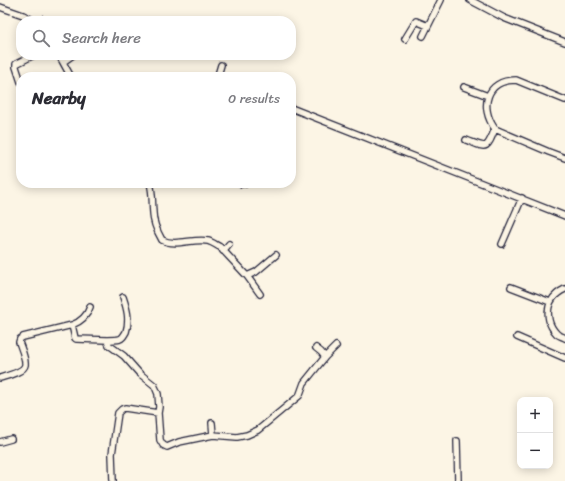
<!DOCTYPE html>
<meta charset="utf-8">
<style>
:root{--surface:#fff;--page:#f7f7f7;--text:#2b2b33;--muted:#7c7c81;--line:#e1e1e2}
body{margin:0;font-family:Sriracha,sans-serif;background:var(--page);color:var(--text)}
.controls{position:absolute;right:12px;bottom:12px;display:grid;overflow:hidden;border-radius:8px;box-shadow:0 2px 10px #0003}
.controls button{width:36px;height:36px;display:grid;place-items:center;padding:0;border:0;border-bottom:1px solid var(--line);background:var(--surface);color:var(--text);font:20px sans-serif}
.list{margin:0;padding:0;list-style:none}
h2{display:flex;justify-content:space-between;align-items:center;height:52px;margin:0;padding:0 16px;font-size:17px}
h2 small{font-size:13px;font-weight:400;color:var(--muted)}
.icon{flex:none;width:22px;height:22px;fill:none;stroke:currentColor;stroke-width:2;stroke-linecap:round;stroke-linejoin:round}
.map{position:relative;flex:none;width:565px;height:481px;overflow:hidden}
.search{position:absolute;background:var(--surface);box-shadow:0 2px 10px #0003;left:16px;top:16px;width:280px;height:44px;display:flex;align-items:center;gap:10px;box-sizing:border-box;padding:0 14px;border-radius:16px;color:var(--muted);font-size:15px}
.panel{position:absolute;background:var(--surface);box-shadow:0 2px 10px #0003;left:16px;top:72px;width:280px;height:116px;border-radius:16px}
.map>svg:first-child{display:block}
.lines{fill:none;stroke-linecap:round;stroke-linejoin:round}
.minor-casing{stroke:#22223b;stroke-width:8}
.path{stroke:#22223b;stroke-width:1;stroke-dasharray:1 3;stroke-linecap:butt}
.minor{stroke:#fcf5e5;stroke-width:5.5}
</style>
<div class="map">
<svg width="565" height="481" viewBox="0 0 565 481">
<rect width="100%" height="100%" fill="#fcf5e5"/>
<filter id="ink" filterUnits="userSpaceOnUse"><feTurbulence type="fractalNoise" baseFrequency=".025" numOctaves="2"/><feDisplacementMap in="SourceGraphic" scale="8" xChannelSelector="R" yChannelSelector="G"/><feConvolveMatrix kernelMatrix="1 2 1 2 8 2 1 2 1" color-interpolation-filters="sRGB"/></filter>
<g filter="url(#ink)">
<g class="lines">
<!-- minor casing -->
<g class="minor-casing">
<path id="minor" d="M470,0l34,18 61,24
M0,7l23,8 11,6
M423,36l18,-36
M405,39l11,-18 12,5
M59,55l12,22
M63,62l10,-7
M219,77l-1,-2 3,-10
M21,82l-5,-15v-3l18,-9
M464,87l24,9
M565,100l-49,-20c-30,0 -37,27 -21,49l54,23 16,6
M291,108l274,108
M466,140c21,8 20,11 29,-11
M150,183c3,10 2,20 3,30 0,9 5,20 9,27 14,7 31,-2 46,1 4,1 8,4 12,6l27,29 13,18
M242,184l5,-1
M502,244l20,-46
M223,251l6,-7
M247,276l9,-4 20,-17
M511,287l39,15
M565,289c-13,6 -19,17 -16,31 1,5 4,10 8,14 2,2 5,2 8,4
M72,325c8,-3 15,-9 18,-18
M517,337l48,21
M107,340c4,0 9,0 13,-1 3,-1 4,-4 6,-7 4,-13 1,-23 -3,-35
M316,348l5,4 4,5
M0,378c6,-2 24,-6 25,-13 1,-6 -4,-17 -6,-23l1,-3 3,-2 45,-11 4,-1 3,13 1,1 31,1 2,5 15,11 15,17 15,12 2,4 2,5 1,13 -1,6 2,27 3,5 4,2 12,-5 34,-7 24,2 10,-2 11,-5 41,-34 1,-2 4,-11 21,-26 11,-11
M212,423l1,12
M457,441l1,40
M0,442l11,-3
M113,481l-1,-27 6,-41 4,-4 3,-1 33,5"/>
</g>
<!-- path -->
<path class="path" d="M39,18l6,-5"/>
<!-- minor -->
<use href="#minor" class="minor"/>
</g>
</g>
</svg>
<div class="controls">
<button>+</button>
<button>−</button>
</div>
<div class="search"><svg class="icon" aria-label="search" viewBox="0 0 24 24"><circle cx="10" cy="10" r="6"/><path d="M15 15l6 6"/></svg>Search here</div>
<section class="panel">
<h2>Nearby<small>0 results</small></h2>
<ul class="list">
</ul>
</section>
</div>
